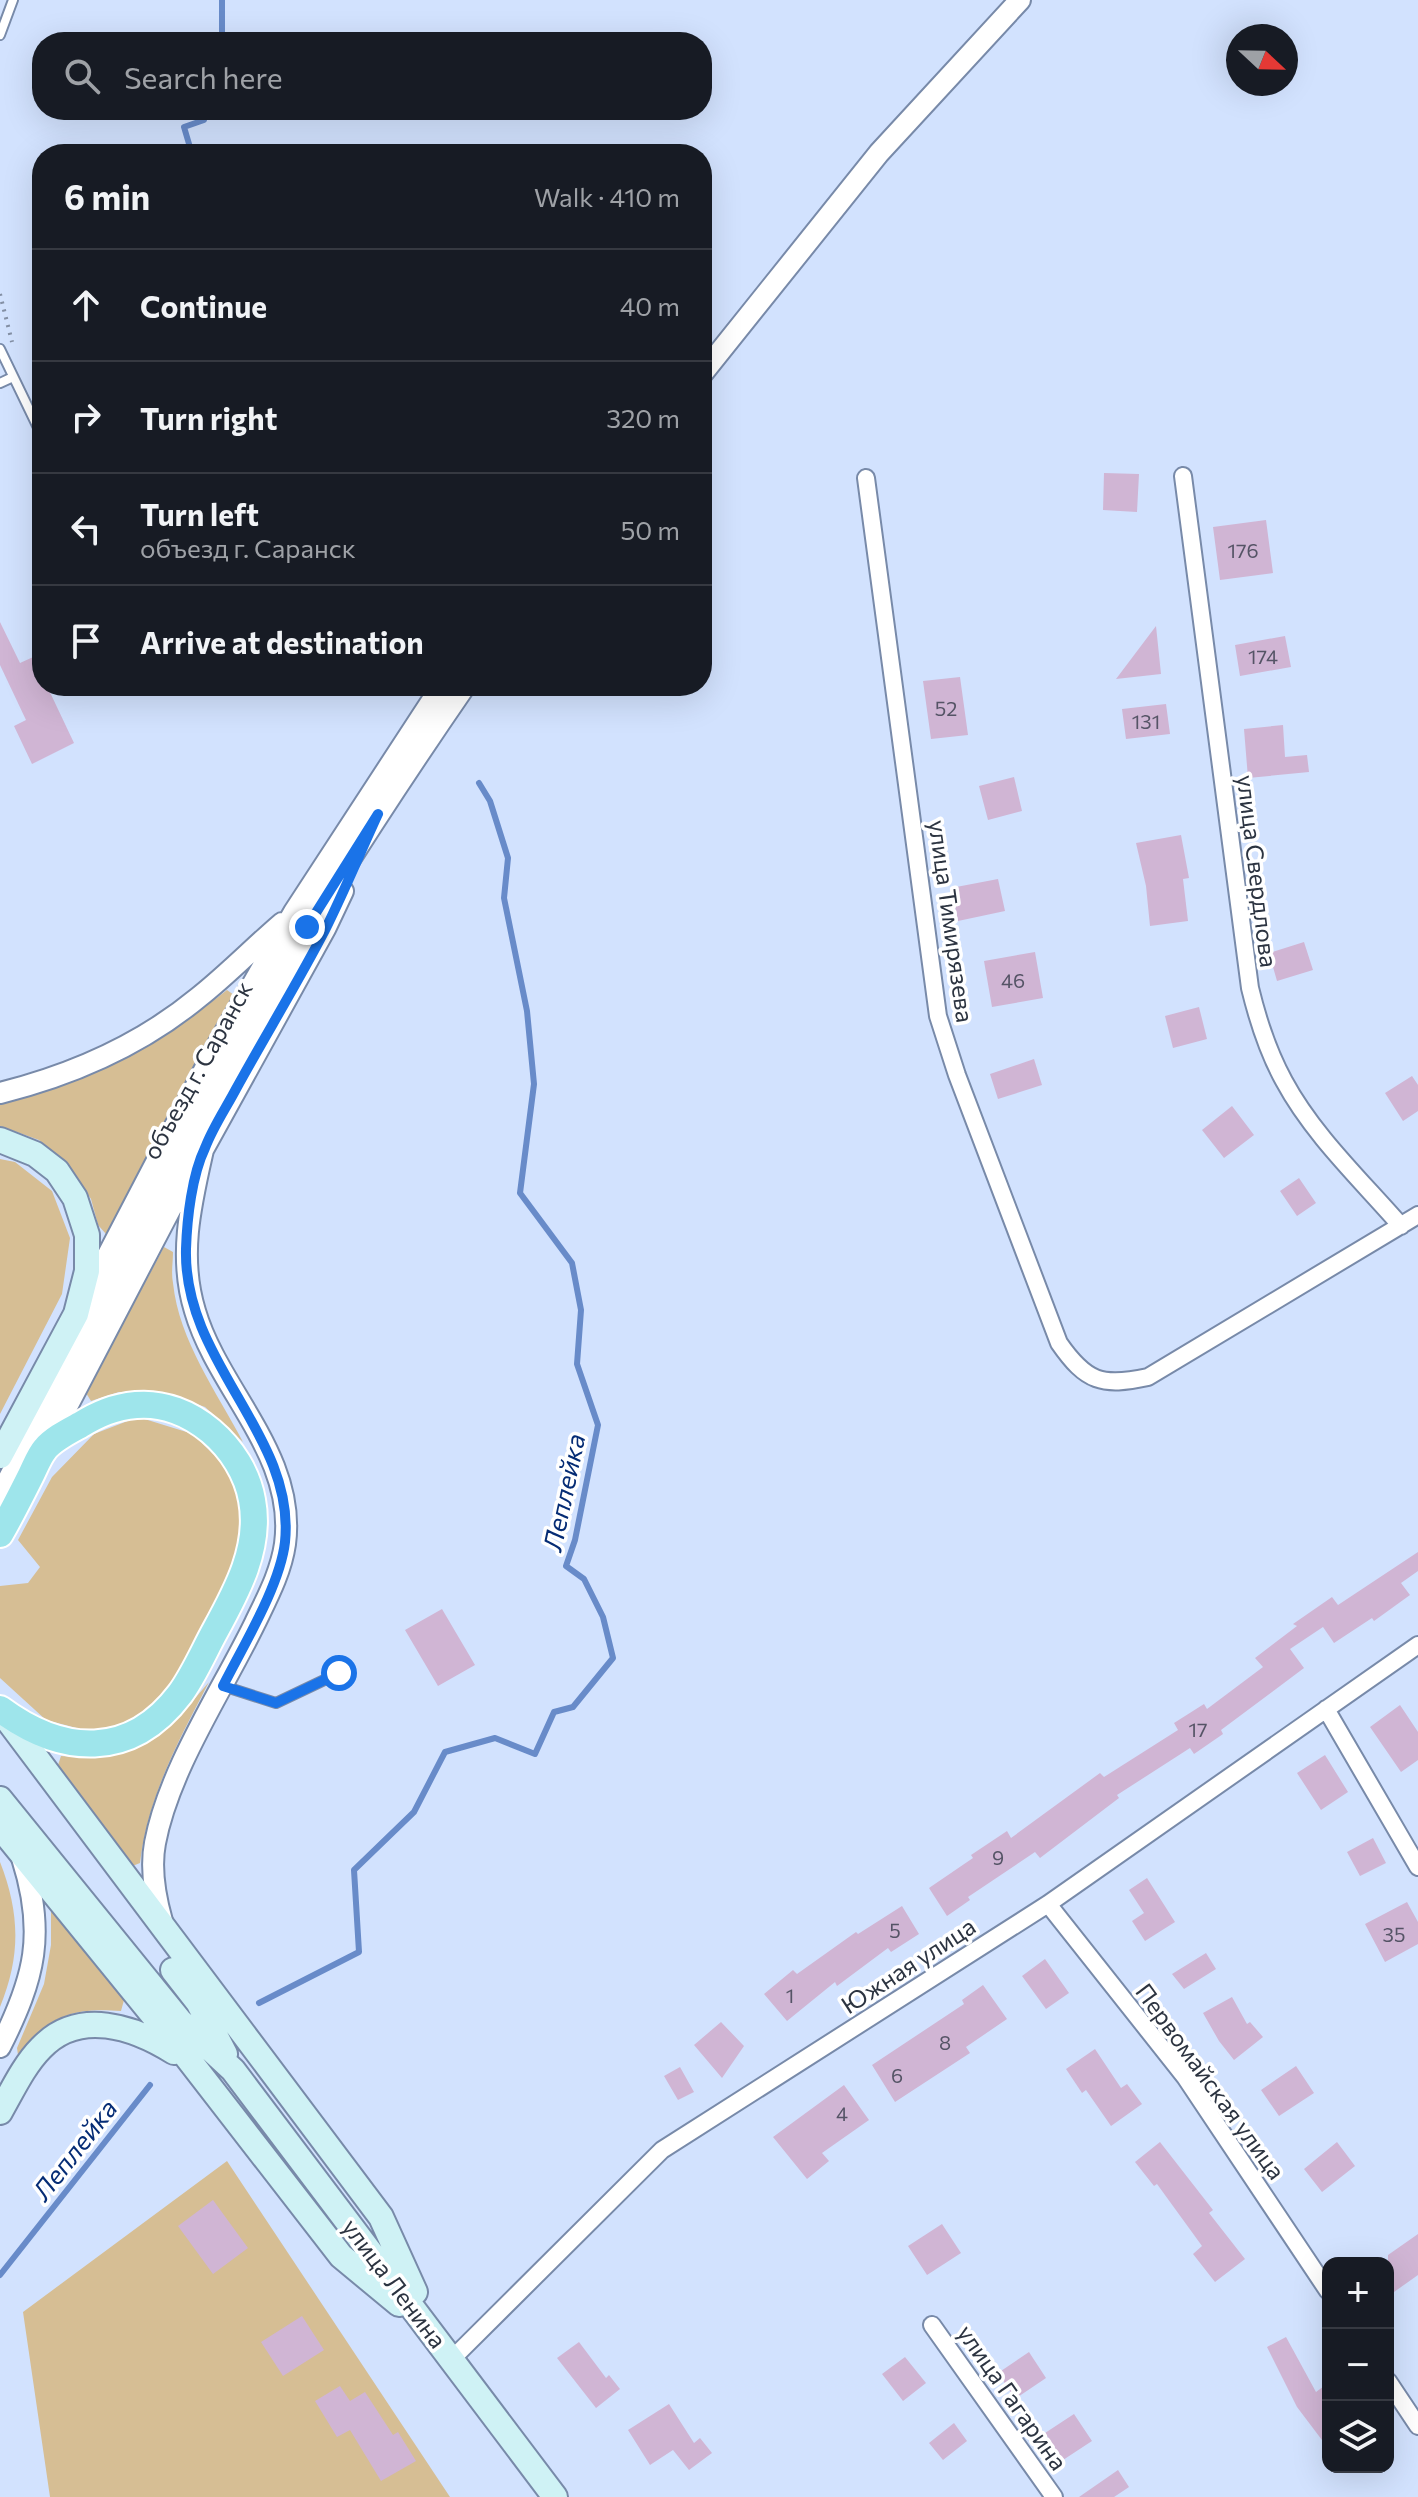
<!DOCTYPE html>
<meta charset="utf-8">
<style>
:root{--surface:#171b24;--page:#20242c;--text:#f1f3f6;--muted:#9ea1a6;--line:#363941}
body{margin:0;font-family:Commissioner,sans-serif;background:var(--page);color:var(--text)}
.controls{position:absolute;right:24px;bottom:24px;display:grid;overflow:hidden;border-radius:16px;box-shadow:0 8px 32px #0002}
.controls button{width:72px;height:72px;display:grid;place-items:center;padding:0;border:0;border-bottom:2px solid var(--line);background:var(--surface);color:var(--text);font:40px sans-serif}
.compass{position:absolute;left:1226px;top:24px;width:72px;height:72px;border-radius:50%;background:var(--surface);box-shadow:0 8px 32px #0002;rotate:112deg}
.stop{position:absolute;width:24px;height:24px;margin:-18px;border:6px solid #1a73e8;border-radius:50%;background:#fff}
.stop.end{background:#1a73e8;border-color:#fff;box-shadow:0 2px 8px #0008}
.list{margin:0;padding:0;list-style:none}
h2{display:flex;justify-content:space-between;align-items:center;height:104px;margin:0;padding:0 32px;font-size:34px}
h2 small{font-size:26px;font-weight:400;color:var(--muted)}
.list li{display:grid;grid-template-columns:52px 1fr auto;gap:24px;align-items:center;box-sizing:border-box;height:112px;padding:0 32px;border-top:2px solid var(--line)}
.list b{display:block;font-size:30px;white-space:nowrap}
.list p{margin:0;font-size:26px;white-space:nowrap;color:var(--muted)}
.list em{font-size:26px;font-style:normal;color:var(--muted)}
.icon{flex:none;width:44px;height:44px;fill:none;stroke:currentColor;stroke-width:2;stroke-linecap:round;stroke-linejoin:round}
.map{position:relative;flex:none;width:1418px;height:2497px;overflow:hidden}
.search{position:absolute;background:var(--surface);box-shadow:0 8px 32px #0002;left:32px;top:32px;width:680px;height:88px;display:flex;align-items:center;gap:20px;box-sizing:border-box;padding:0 28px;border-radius:32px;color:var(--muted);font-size:30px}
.panel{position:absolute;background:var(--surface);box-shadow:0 8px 32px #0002;left:32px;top:144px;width:680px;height:552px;border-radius:32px}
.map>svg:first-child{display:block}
.green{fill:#d6be94}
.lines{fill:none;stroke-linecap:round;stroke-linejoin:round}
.stream{stroke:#688bc9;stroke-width:6}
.building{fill:#d0b5d4}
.service-casing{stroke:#788aa9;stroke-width:12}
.minor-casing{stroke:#788aa9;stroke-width:20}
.tertiary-casing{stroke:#788aa9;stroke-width:24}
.secondary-casing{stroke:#788aa9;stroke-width:28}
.primary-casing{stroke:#fff;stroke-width:30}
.path{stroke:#8490a5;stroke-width:4;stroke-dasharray:2 6;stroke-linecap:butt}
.service{stroke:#fff;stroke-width:8}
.minor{stroke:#fff;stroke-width:16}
.tertiary{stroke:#fff;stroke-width:20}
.secondary{stroke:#cff2f5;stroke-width:24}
.primary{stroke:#9ee5eb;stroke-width:26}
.route{stroke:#1a73e8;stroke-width:10}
.labels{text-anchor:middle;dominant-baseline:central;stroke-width:7;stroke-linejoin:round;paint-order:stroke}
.number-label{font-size:20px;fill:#555466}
.street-label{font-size:24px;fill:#2c3441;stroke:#fff}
.water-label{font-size:26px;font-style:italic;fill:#052c75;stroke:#fff}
</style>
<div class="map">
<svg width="1418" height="2497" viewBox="0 0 1418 2497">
<rect width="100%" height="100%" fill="#d2e2fe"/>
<!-- green -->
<path class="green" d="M227,990l7,5 -128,239 -8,-9 -7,-26 -25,-37 -27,-22 -39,-14v-23c86,-18 159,-59 227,-113z
M0,1159l15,3 37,29 18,47 -8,56 -62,120z
M164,1247l9,5c0,10 -2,21 0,31 6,58 44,109 70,159l-38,-35 -41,-14 -45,-1 -28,9 -5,-8z
M138,1417l55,17 37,37 13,51 -15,60 -55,100 -37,41 -48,8 -42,-11 -46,-42v-92l28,-3 12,-16 -22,-27 34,-63 42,-43z
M209,1682c-30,58 -61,114 -69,181l-10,4 -73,-99 4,-12c78,8 100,-18 148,-74z
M0,1862c20,51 21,94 0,145z
M51,1906l73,94 -3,11c-49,-4 -72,5 -103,44l-1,-7 27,-64 7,-39z
M227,2161l223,336h-400l-27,-185z"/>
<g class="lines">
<!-- stream -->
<path class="stream" d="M222,0v42
M192,154l-8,-27 20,-7 3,-10
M259,2003l100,-51 -5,-82 60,-58 31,-60 50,-14 40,16 19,-42 19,-5 40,-49 -10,-41 -19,-38 -18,-13 9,-26 23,-115 -21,-61 4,-54 -9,-47 -52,-70 14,-109 -7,-73 -23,-113 4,-40 -18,-57 -11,-18
M0,2275l150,-190"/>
</g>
<!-- building -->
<path class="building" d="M1104,473l35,1 -2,38 -34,-2z
M1266,520l7,53 -53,7 -7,-53z
M0,622l20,41 22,-10v33h5l27,57 -42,21 -18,-38 12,-6 -26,-55z
M1156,626l5,48 -45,5z
M1285,636l6,31 -51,9 -5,-31z
M960,677l8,58 -37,4 -8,-58z
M1166,704l4,30 -44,5 -4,-30z
M1283,725l2,32 22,-2 2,17 -61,6 -4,-49z
M1014,777l8,34 -34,9 -9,-34z
M1181,835l8,43 -6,1 5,42 -38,5 -4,-40 -10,-43z
M998,879l7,32 -47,10 -7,-33z
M1304,942l9,28 -36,11 -8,-28z
M1035,952l8,46 -51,9 -8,-46z
M1199,1007l8,32 -34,9 -8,-32z
M1034,1059l8,26 -44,14 -8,-25z
M1412,1076l6,9v26l-15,10 -18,-28z
M1232,1106l22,29 -30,23 -22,-28z
M1299,1178l17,25 -19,13 -17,-25z
M1418,1552v19l-17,12 9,12 -36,26 -2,-3 -38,25 -11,-16 -33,22 14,19 -83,62 2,4 -29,20 -4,-6 -73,47 2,3 -79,60 -5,-6 -67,45 2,3 -23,16 -18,-28 44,-30 -2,-3 36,-24 4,7 89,-65 4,4 74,-47 -4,-7 30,-19 3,5 56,-42 -8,-9 42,-32 -4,-2 39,-27 6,8z
M442,1609l33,56 -37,21 -33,-56z
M1400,1705l18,27v28l-17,12 -31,-45z
M1325,1755l23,37 -27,18 -24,-37z
M1373,1838l13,25 -26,13 -13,-24z
M1147,1878l28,44 -30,19 -13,-20 12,-8 -15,-23z
M1407,1902l11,20v22l-33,18 -20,-38z
M902,1906l17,28 -28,18 -3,-4 -51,38 -2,-4 -48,39 -23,-27 29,-24 4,4 59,-42 2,2z
M1206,1953l10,16 -32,20 -12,-15z
M1045,1959l24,34 -23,16 -24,-33z
M983,1985l24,34 -41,28 4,6 -75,49 -23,-37 92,-61 -2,-4z
M1232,1997l15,27 3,-2 13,15 -29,23 -15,-19 -16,-28z
M721,2022l23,24 -22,32 -28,-33z
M1095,2049l26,39 6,-4 15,20 -31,22 -25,-36 -4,3 -16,-24z
M1296,2066l18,27 -35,23 -18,-26z
M680,2067l14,25 -16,8 -14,-24z
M844,2085l25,35 -47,33 7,8 -22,18 -34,-42z
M1160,2142l53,68 -4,3 36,46 -30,23 -22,-28 9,-8 -45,-62 -3,2 -19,-24z
M1337,2142l18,24 -33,26 -18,-23z
M213,2200l35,48 -35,26 -35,-48z
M942,2224l19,29 -34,22 -19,-29z
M1418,2234v41l-24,17 -6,-8v-29z
M302,2316l22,34 -41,26 -22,-34z
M1286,2337l30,55 12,-9v65l-31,-41 -30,-60z
M579,2342l27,36 3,-3 11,14 -24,19 -39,-50z
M1029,2352l17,26 -31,21 -17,-26z
M905,2357l21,26 -23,18 -21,-27z
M340,2386l10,15 15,-9 28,43 5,-3 18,29 -35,20 -31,-51 -13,7 -22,-36z
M669,2404l25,39 6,-5 12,15 -23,17 -16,-20 -23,15 -22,-35z
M1074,2414l18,27 -29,19 -18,-27z
M954,2423l13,18 -24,19 -14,-17z
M1118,2470l11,17 -15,10h-35z"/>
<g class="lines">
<!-- service casing -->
<g class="service-casing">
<path id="service" d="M0,35l13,-35
M0,349l42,87
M0,383l13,-6
M223,1686l53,17 63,-30"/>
</g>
<!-- minor casing -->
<g class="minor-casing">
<path id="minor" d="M1183,476l67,512c8,33 18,64 34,93 29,54 77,99 117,145
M866,478l72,538 19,59 102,268c27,39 43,44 89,34l270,-162
M1326,1709l92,158
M1048,1904l137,173 143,214
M932,2325l122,172
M452,2359l210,-209 386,-246 370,-259
M1388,2381l30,45"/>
</g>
<!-- tertiary casing -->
<g class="tertiary-casing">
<path id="tertiary" d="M702,374l177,-221 141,-153
M0,1093c72,-18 141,-48 199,-96 29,-23 55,-50 83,-74
M88,1293l124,-238 82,-143 141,-216 12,-10
M47,1445l125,-239 153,-277 18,-38
M0,1495c73,-138 143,-277 218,-413 74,-137 159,-268 247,-396
M162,1921c-7,-25 -12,-52 -7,-78 14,-74 67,-152 100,-220 12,-25 26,-51 30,-79 12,-89 -67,-154 -90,-233 -17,-55 -4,-108 8,-161
M0,2047c35,-69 46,-114 22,-189"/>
</g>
<!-- secondary casing -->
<g class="secondary-casing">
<path id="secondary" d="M0,1140l35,14 22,17 18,27 12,37v36l-11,43 -76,142
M1,1711l380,506 34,75
M0,1799l180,222 53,49 322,427
M0,1827l179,220 162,209 58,48
M173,1970l25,32 27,52
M0,2112c12,-21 24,-47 41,-64 38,-40 93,-21 133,4"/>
</g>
<!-- primary casing -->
<g class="primary-casing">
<path id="primary" d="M0,1534c11,-19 21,-39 31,-59 4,-8 8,-19 14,-26 8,-10 24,-18 35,-24 18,-11 34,-18 56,-20 54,-5 107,43 116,95 9,47 -15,91 -37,131 -11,20 -21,44 -35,63 -50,66 -118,61 -180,15"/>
</g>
<!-- path -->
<path class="path" d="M0,294l12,48"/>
<!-- service -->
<use href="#service" class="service"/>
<!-- minor -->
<use href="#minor" class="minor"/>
<!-- tertiary -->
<use href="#tertiary" class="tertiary"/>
<!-- secondary -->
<use href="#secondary" class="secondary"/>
<!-- primary -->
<use href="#primary" class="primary"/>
</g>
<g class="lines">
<!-- route -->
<path class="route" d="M307,927l71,-113c-18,39 -34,78 -53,116 -28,54 -60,106 -89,159 -10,19 -23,38 -31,59 -13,27 -18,70 -19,101 -3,114 110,186 99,293 -5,44 -42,104 -62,144l53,17 63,-30"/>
</g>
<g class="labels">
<!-- number labels -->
<g class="number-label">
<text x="1243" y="550">176</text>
<text x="1263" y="656">174</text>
<text x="946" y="708">52</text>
<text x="1146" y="721">131</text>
<text x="1013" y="980">46</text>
<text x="1198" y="1729">17</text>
<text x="998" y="1857">9</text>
<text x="895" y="1930">5</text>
<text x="1394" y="1934">35</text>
<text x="790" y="1995">1</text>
<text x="945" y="2042">8</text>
<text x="897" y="2075">6</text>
<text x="842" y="2113">4</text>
</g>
<!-- street labels -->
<g class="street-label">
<text transform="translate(1258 871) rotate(83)">улица Свердлова</text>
<text transform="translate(952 921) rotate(82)">улица Тимирязева</text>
<text transform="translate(197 1070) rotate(-61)">объезд г. Саранск</text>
<text transform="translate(908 1965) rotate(-33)">Южная улица</text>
<text transform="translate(1211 2081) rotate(54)">Первомайская улица</text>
<text transform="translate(395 2283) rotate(53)">улица Ленина</text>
<text transform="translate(1013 2397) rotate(55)">улица Гагарина</text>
</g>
<!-- water labels -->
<g class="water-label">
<text transform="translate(563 1492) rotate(-78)">Леплейка</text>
<text transform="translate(74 2149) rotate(-52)">Леплейка</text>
</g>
</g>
</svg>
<div class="controls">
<button>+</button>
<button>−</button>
<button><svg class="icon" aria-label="layers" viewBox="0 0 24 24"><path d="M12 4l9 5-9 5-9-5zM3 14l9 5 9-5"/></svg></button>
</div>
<svg class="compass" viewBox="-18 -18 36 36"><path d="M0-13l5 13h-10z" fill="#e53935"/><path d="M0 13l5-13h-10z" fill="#9ea1a6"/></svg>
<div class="stop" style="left:339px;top:1673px"></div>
<div class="stop end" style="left:307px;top:927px"></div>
<div class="search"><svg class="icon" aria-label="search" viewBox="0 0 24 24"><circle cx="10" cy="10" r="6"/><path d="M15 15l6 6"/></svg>Search here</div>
<section class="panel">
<h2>6 min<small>Walk · 410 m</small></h2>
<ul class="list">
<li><svg class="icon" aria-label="ahead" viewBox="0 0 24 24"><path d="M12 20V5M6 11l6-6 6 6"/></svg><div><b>Continue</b></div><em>40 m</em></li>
<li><svg class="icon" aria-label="right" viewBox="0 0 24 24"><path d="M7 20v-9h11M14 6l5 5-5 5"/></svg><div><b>Turn right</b></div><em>320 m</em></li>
<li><svg class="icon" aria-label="left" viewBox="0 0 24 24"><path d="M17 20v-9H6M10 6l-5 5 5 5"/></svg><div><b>Turn left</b><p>объезд г. Саранск</p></div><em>50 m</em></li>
<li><svg class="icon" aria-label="arrive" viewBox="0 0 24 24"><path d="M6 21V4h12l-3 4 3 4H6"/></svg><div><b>Arrive at destination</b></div></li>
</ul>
</section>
</div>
